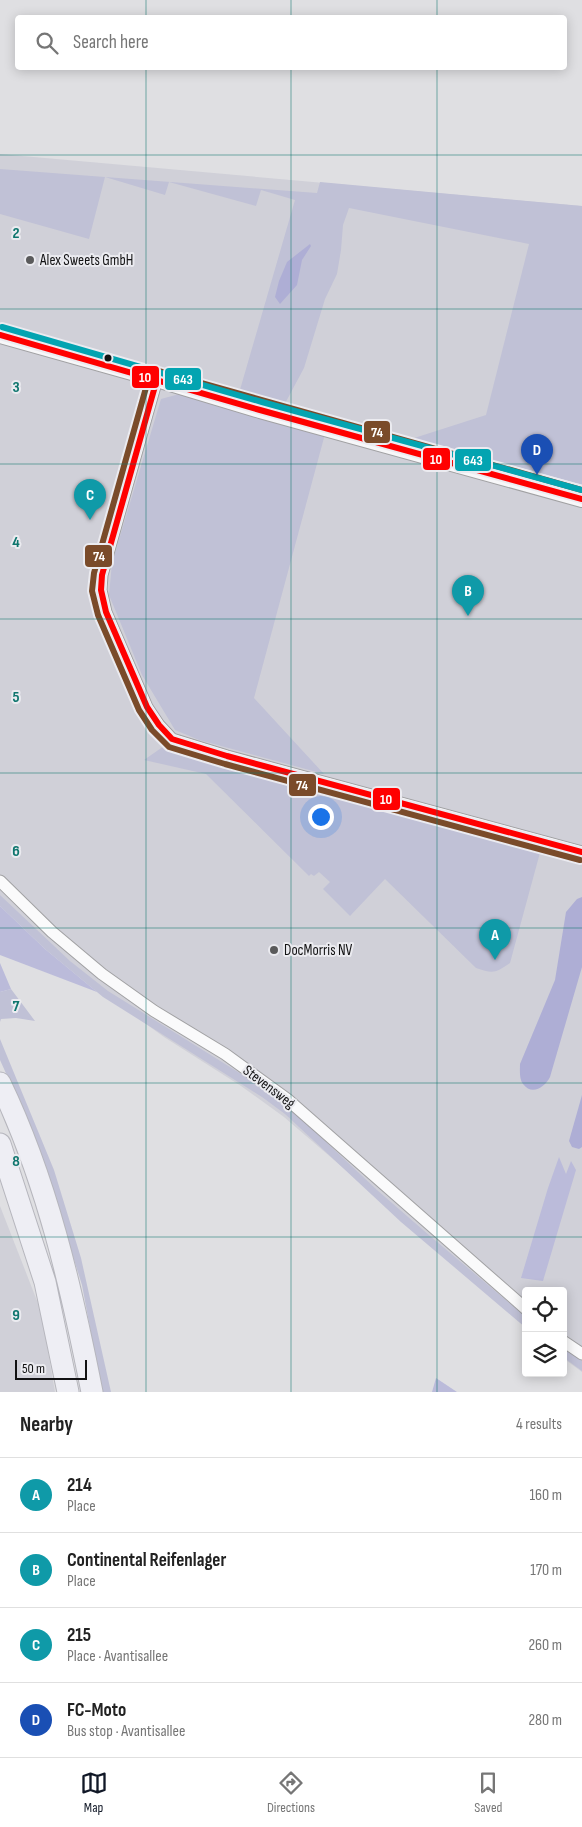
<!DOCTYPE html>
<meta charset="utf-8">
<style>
:root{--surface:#fff;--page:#f6f6f6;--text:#222;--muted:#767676;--line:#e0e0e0;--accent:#111827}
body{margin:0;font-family:"Sofia Sans Condensed",sans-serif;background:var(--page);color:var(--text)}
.controls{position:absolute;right:15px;bottom:15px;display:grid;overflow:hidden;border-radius:5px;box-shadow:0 2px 12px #0003}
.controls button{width:45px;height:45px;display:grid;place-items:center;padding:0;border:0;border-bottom:1px solid var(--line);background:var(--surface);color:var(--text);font:25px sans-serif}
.scale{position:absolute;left:15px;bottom:12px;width:72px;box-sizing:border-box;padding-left:5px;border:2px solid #121213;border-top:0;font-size:14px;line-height:18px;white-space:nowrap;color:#121213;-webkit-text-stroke:4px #ebebf0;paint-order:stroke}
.you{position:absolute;left:320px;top:816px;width:18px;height:18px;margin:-12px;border:4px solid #fff;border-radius:50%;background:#1a73e8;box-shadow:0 0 0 8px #1a73e833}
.badge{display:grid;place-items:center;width:32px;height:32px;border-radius:50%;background:var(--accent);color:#fff;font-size:16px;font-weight:700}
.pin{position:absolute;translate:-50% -41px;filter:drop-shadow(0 1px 2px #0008)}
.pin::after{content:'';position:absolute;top:26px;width:18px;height:15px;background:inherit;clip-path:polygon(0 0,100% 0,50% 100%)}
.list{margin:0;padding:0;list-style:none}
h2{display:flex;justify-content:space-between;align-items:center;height:65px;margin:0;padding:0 20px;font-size:21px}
h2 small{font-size:16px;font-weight:400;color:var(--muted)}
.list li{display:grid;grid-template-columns:32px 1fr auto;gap:15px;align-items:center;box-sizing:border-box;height:75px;padding:0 20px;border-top:1px solid var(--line)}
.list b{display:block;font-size:19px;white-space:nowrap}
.list p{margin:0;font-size:16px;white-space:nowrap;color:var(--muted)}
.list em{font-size:16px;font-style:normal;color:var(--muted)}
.icon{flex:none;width:28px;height:28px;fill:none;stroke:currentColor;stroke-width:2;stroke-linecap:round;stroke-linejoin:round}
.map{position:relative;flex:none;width:582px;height:1392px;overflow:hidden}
.search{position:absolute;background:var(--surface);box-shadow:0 2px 12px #0003;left:15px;right:15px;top:15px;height:55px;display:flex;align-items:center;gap:12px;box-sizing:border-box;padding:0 18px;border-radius:5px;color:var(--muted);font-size:19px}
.sheet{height:365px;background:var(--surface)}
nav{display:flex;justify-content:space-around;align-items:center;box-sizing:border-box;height:70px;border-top:1px solid var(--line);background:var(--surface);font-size:14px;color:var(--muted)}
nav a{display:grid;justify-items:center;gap:2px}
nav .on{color:var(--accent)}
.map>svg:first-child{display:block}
.built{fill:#d0d0d8}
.green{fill:#c0c1d6}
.forest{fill:#bbbbda}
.water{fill:#aeaed5}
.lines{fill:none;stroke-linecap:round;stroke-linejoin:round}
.street-casing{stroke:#a1a1a3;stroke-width:13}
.secondary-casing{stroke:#a1a1a3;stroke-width:18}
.highway-casing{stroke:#b6b6bd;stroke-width:23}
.street{stroke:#fafafb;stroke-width:11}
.secondary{stroke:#f7f7f9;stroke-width:16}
.highway{stroke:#eeeef4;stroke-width:21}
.bus-1-casing{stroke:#ebebf0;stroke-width:10}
.bus-2-casing{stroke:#ebebf0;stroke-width:10}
.bus-3-casing{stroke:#ebebf0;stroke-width:10}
.bus-1{stroke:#f00;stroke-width:6}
.bus-2{stroke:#7a4b2a;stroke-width:6}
.bus-3{stroke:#03a4b1;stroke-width:6}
.grid{fill:none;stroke:#0f766e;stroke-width:1;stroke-opacity:0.55}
.poi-dot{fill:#5a5a5b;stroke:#ebebf0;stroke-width:2}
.bus-dot{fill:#121213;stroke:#ebebf0;stroke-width:2}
.labels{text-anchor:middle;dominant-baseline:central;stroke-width:4;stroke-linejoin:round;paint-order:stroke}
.poi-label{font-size:15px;fill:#121213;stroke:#ebebf0;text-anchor:start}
.street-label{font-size:15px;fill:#121213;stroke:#ebebf0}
.grid-label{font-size:16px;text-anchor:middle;font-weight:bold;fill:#0f766e;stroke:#ebebf0;stroke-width:4;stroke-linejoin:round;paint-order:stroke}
.line-badge{stroke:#ebebf0;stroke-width:2}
.badge-label{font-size:14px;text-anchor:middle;font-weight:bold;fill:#fff}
</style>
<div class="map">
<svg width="582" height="1392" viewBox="0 0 582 1392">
<rect width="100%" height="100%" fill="#dfdfe2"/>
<!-- built -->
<path class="built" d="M0,154l582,52v1166l-19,-14v-67h-37v34l-242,-208 -43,-31 -77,-49 -44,-32 -120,-105z
M0,1206l41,105 14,81h-55z"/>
<!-- green -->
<path class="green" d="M0,169l317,24 3,-11 262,24v283l-174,-49 78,-25 43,-171 -180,-36 -6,17 -2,25 -4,24 -12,25 -21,69 -23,43 -44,-11 58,-200 -34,-10 -5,16 -87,-24 -4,13 -60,-18 -16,62 -89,-25z
M183,393l142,41 -71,264 70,76 -125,-34 -24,-10 -33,-55 -33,-80 3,-32 49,-164z
M164,746l15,1 362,102 -31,114c-14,10 -17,11 -34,5l-91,-89 -35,37 -27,-27 7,-7 -11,-10 -5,4 -3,-2 -2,2 -103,-102 -62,-14z
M0,895l70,66 38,30 159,99 23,18 87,82 53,46 96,81v11l-125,-106 -116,-108 -23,-17 -159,-100 -58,-48 -45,-43z
M11,989l24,32 -19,-3 -15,1 -1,3v-30z
M0,1039l54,131 27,88 30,134h-9l-20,-107 -46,-145 -36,-80z
M563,1347l19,14v10l-19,-14z"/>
<!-- forest -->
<path class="forest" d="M0,906l45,43 52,43 -97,-37z
M0,963l11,26 -11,3z
M559,1157l7,17 5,-13 5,9 -33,111 -22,-3 27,-90z
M436,1378l21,14h-25z"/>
<!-- water -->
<path class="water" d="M310,244l1,2 -9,14 -5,25 -17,19 -5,-7 4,-16 8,-19z
M582,897v70l-32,110c-5,10 -18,19 -27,7 -4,-5 -3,-14 -3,-20l35,-84 11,-68 11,-13z
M582,1095v52l-3,2 -7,-2 -3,-6z"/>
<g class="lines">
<!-- street casing -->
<g class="street-casing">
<path id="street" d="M157,379l-55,196 -1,15 5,22 41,95 12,18 13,14 55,17 355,96
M0,881l52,51 50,42 52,37 71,43 62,45 239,210
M563,1341l19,13"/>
</g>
<!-- secondary casing -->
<g class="secondary-casing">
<path id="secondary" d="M0,335l157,44 103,31 322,89"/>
</g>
<!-- highway casing -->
<g class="highway-casing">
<path id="highway" d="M0,1083c47,98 71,203 92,309
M0,1144l45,138 23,110"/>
</g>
<!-- street -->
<use href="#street" class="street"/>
<!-- secondary -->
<use href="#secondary" class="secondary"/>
<!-- highway -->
<use href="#highway" class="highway"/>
<!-- bus-1 casing -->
<g class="bus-1-casing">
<path id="bus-1" d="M0,335l260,75 322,89
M157,379l-55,196 -1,15 5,22 41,95 12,18 13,14 55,17 355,96"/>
</g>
<!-- bus-2 casing -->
<g class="bus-2-casing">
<path id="bus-2" d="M580,860l-355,-96 -56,-17 -17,-17 -13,-20 -41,-95 -6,-24 2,-18 55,-196 6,-7 427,120"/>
</g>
<!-- bus-3 casing -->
<g class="bus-3-casing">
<path id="bus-3" d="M2,327l260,75 320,88"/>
</g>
<!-- bus-1 -->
<use href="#bus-1" class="bus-1"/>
<!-- bus-2 -->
<use href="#bus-2" class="bus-2"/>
<!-- bus-3 -->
<use href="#bus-3" class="bus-3"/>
</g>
<!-- grid -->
<path class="grid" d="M146,0v18M291,0v18M437,0v18M146,68v1324M291,68v1324M437,68v1324M0,155h582M0,309h582M0,464h582M0,619h582M0,773h582M0,928h582M0,1083h582M0,1237h582"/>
<!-- markers -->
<g class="poi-dot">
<circle cx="30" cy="260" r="5"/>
<circle cx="274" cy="950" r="5"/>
</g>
<circle class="bus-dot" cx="108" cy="358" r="4.5"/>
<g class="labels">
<!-- poi labels -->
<g class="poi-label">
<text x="40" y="260">Alex Sweets GmbH</text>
<text x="284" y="950">DocMorris NV</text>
</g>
<!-- street labels -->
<g class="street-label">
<text transform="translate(269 1087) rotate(37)">Stevensweg</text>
</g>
</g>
<g class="grid-label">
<text x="16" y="238">2</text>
<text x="16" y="392">3</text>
<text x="16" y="547">4</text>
<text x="16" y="702">5</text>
<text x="16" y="856">6</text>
<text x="16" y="1011">7</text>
<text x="16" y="1166">8</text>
<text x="16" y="1320">9</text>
</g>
<g class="line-badge">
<rect x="131" y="365" width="29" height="24" rx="5" fill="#f00"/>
<rect x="164" y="367" width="38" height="24" rx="5" fill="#03a4b1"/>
<rect x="363" y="420" width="28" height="24" rx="5" fill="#7a4b2a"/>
<rect x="422" y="447" width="29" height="24" rx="5" fill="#f00"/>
<rect x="454" y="448" width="38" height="24" rx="5" fill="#03a4b1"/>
<rect x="84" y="544" width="29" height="24" rx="5" fill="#7a4b2a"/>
<rect x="288" y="773" width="29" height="24" rx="5" fill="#7a4b2a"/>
<rect x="372" y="787" width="29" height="24" rx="5" fill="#f00"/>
</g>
<g class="badge-label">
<text x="145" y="382">10</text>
<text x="183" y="384">643</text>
<text x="377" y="437">74</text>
<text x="436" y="464">10</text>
<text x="473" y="465">643</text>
<text x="99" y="561">74</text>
<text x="302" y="790">74</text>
<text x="386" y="804">10</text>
</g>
</svg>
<div class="controls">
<button><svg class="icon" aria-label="locate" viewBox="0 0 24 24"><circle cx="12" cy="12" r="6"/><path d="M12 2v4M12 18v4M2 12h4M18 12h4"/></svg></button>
<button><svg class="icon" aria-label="layers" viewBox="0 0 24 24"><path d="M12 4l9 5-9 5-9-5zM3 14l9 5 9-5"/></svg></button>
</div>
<div class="scale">50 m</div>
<div class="you"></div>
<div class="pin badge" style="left:495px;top:960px;background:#0f9aa8">A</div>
<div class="pin badge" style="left:468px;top:616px;background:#0f9aa8">B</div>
<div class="pin badge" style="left:90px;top:520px;background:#0f9aa8">C</div>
<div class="pin badge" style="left:537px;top:475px;background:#1a4fb4">D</div>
<div class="search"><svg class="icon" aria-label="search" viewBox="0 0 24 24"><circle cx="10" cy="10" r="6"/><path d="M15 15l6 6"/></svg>Search here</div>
</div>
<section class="sheet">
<h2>Nearby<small>4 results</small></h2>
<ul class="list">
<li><span class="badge" style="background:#0f9aa8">A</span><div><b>214</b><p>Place</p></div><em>160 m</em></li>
<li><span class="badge" style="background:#0f9aa8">B</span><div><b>Continental Reifenlager</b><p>Place</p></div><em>170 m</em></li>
<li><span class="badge" style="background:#0f9aa8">C</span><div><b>215</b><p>Place · Avantisallee</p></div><em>260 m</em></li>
<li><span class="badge" style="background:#1a4fb4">D</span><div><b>FC-Moto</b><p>Bus stop · Avantisallee</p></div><em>280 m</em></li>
</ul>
</section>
<nav>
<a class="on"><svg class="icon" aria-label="map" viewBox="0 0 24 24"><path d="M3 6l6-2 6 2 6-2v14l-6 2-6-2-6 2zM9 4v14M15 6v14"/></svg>Map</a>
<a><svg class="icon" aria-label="directions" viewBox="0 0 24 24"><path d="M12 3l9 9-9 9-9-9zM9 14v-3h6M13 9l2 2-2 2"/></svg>Directions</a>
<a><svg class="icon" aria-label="saved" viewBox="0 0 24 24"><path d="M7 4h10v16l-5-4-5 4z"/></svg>Saved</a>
</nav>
